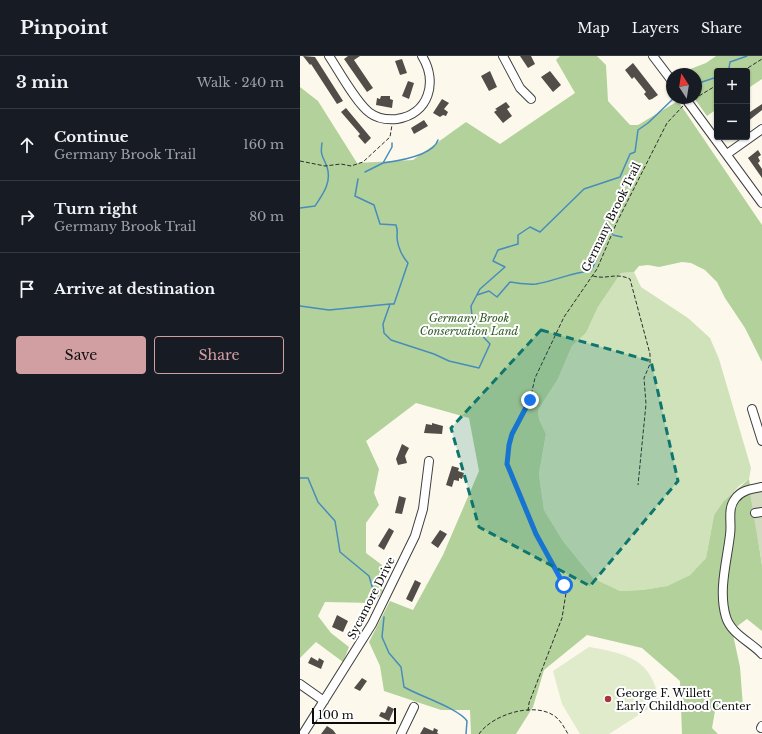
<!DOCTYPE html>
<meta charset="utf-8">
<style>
:root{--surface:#171b24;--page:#242831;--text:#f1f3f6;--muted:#9ea1a6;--line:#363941;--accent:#d19ea1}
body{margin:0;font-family:"Libre Baskerville",serif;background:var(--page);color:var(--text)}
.controls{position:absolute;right:12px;top:12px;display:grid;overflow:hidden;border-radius:4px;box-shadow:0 1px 3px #0004}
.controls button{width:36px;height:36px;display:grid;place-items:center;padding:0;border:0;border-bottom:1px solid var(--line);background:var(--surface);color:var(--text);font:20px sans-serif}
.compass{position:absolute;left:366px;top:12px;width:36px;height:36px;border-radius:50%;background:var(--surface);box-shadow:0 1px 3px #0004;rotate:348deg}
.scale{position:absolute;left:12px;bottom:10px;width:84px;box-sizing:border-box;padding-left:4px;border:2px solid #0b0b0b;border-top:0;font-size:11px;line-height:14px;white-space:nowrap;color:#0b0b0b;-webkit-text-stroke:3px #fff;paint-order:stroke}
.stop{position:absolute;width:12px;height:12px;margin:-9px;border:3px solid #1a73e8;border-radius:50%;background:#fff}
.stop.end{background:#1a73e8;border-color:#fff;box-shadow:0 1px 4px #0008}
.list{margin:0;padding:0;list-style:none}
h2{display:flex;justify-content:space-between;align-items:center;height:52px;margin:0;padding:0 16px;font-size:17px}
h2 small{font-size:13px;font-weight:400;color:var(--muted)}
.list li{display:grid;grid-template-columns:26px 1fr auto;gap:12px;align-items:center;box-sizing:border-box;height:72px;padding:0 16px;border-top:1px solid var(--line)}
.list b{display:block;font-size:15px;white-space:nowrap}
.list p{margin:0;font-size:13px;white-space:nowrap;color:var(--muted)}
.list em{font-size:13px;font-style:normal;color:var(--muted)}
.actions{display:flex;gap:8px;padding:12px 16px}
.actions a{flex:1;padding:9px 0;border:1px solid var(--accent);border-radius:4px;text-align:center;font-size:14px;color:var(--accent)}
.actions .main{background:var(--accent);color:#111}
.icon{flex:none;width:22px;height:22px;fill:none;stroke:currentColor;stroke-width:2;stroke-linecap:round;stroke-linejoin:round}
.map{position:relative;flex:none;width:462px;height:678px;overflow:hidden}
header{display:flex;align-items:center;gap:24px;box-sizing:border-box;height:56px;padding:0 20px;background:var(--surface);border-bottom:1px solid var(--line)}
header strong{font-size:19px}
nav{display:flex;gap:22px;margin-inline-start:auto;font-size:14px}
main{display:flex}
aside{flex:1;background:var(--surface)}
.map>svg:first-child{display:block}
.green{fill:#cfe2ba}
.forest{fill:#b3d19b}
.cemetery{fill:#d2dbc0}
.pitch{fill:#dfebca}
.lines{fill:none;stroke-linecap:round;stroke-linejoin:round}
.stream{stroke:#478cbb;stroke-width:1.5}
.building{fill:#524d49}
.minor-casing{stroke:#3e3e3e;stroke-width:10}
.path{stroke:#2d2d2d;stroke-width:1;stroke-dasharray:4 2;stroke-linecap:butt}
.minor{stroke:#fff;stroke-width:8}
.route{stroke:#1a73e8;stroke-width:5}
.marked{fill:#0f766e;fill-opacity:0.2;stroke:#0f766e;stroke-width:3;stroke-dasharray:8 5;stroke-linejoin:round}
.poi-dot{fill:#a9353a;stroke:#fff;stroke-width:1.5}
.labels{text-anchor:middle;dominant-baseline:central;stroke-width:4;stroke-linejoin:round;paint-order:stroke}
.street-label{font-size:11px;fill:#0b0b0b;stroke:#fff}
.park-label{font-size:11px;font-style:italic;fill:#2f5a24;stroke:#fff}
.poi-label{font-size:11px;fill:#0b0b0b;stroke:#fff;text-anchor:start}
</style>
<header>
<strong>Pinpoint</strong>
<nav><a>Map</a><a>Layers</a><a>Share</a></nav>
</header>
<main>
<aside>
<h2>3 min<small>Walk · 240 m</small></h2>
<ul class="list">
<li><svg class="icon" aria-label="ahead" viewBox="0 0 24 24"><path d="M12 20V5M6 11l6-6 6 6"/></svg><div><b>Continue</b><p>Germany Brook Trail</p></div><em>160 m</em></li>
<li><svg class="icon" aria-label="right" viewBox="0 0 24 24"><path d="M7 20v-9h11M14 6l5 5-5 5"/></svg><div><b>Turn right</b><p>Germany Brook Trail</p></div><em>80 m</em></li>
<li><svg class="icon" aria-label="arrive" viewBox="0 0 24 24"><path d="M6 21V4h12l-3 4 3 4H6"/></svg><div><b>Arrive at destination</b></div></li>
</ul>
<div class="actions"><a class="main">Save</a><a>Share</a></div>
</aside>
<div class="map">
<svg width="462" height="678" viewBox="0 0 462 678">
<rect width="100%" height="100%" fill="#fcf9ec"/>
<!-- green -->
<path class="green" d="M334,216l7,15 47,31 22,20 9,21 32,109 -2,11 -10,7 -25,29 -8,43 -16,17 -23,11 -25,4 -22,1 -27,-13 -30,-37 -19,-31 -5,-36 7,-40 -7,-15 -1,-9 20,-31 14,-33 14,-13 12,-26 23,-34z"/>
<!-- forest -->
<path class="forest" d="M260,0h37l9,9 2,36 22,24h8l40,-24 84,124v137l-17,-34 -20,-30 -8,-16 -12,-12 -14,-7 -9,-1 -23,5 -11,-2 -9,1 -5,6 -13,1 -23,34 -12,26 -14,13 -14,33 -20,31 1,9 7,15 -7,40 5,36 19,31 30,37 27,13 22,-1 25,-4 23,-11 16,-17 8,-43 10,-14 25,-22 13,86v66l-15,-12 -15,11 8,37 3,40 -28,4 -3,17 6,6h-36l-2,-53 -38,-33 -55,-13 -43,35 -11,37 -17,27h-45l-1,-24h-29l-57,-19 -4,-25 -11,-24 21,-41 23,9 30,-55 36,-84 -10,-53 -53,-15 -50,38 13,28 -5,24 5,12 -13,18v30l16,12 -4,17 5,9 -9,12 -49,-1 -7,14 13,17 18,14 -6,15 -27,-20 -16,16v-571l18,14 39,62 56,-3 53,-38 34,22 75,-51 -19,-33z
M416,0h46v23l-15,10v-18h-30v38l-10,7 -13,-18h2v-24h-12l1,-3 21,-8z"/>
<!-- cemetery -->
<path class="cemetery" d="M462,435v74l-12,-72z"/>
<!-- pitch -->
<path class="pitch" d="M289,591c39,7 63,12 70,55l-50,32h-29l-18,-30 -9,-33z"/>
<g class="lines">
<!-- stream -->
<path class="stream" d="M426,15l3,-3 1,-6 17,-6
M396,28l21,-7
M83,107c15,-2 50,-7 55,-23
M65,116l18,-9 9,-16v-4
M58,123l-3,17 19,9 6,19 16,1c2,6 1,8 1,13 1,9 5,18 11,25l-14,41h-4
M0,152l15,-2c8,-12 17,-24 12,-39 -4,-12 -7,-10 -5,-24
M313,179l9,2
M301,193l7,-15
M177,239l12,-4 8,6 13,-15c8,1 17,3 26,2 19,-3 36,-12 55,-13l7,-15
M0,250l29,4 61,-6 -7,20 1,9 7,7 43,14 15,7 30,7 11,-24 -17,-18 -2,-20 9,-17 25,-22 -12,-6 5,-11 20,-6v-9l12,-8 10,5 44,-43 36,-12 10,-23 5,-2 3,-22 10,-7 26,-25
M0,422h8l10,24 17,19 5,31 29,24 5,17
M84,561l-2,20 7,16 12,14 3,20c15,9 54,21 63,34l-1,13"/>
</g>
<!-- building -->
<path class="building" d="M3,0l12,1 28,44 -6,3 -26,-40 -1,1z
M48,0h12l-6,4 19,28 -6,4 -23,-33z
M220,0h11l4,8 -7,4z
M102,3l5,14 -7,2 -5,-14z
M333,7l25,32 -6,4 -3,1 -5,-6 2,-2 -12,-15 -2,2 -7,-9z
M190,15l7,16 -8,4 -8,-15z
M250,15l11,14 -8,7 -12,-15z
M108,25l6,2 -5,16 -7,-3z
M81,40h9v3l3,1 -1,8 -16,-3 1,-7 3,1z
M142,43l7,4 -5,6 4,3 -2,4 -3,-1 -3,2 -7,-4z
M206,46l4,5 -3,2 5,7 -9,7 -9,-11 3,-2 -2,-1z
M462,48v6l-15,12v-8z
M46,52l25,30 -6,6 -7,-8 2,-2 -19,-22z
M124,64l4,6 -14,8 -3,-6z
M458,94l3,5 -3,2 2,4 -2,2 4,6v9l-14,-20z
M132,367l11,3 -1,8 -18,-1 2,-9 6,1z
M102,388l7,4 -4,8 2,7 -9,2 -2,-6z
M152,410l7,2 -1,3 6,2 -2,6 -3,-1v3l-5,-1 -2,7 -6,-2z
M99,440l7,2 -4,16 -7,-1z
M89,472l5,3 -10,19 -6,-4z
M140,474l7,4 -9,14 -7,-5z
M115,524l6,3 -9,19 -6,-3z
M37,559l11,6 -5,11 -11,-5z
M11,601l7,4 1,-3 5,3 -3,8 -13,-6z
M62,622l5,3 -7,10 -6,-3z
M88,650l6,3 -5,12 -10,-5 2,-4 4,1z
M27,670l6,4 3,4h-15z
M124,671l9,4 1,-3 4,2 -1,3 2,1h-19z"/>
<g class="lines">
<!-- minor casing -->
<g class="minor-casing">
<path id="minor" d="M29,0c10,15 28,48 41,57 8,6 17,7 27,6 32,-5 41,-37 25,-63
M203,0l17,32 11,11
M353,0l19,25
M385,42l77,105
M427,98l35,-25
M452,353l10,32
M462,431c-10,2 -21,3 -27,12 -8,10 -3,24 -5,36 -3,26 -12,56 -4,82 5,17 25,25 36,37
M455,457l7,-1
M0,628l24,17
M461,672l1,-2
M3,678l69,-110 43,-88 8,-27 6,-48
M101,678l13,-27"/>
</g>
<!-- path -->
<path class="path" d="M443,15l19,-12
M394,43l23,-14
M0,105l25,5 16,-2 10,2 12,-4 27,-25 2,-12
M293,220c14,4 22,-4 37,3l20,75v10l-6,14 2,26 -8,81
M228,655l1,-8 33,-85 4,-25 -4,-13 -26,-45 -27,-63 -2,-16 5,-22 18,-34 5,-22 29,-61 33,-48 20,-47 50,-99 16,-17
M179,678c13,-19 53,-32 74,-19 7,4 11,12 15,19"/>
<!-- minor -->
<use href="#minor" class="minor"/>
</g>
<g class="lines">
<!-- route -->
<path class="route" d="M230,344l-18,34 -3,11 -2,19 29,70 28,51"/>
</g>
<!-- marked area -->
<path class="marked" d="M241,274l110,31 27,120 -88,105 -111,-59 -28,-99z"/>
<!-- markers -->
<circle class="poi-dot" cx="308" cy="643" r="4"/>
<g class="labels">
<!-- street labels -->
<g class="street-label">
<text transform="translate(311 161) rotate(-64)">Germany Brook Trail</text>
<text transform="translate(71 542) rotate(-63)">Sycamore Drive</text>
</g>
<!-- park labels -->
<g class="park-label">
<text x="169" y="262">Germany Brook<tspan x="169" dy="13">Conservation Land</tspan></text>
</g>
<!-- poi labels -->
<g class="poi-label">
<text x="316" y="637">George F. Willett<tspan x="316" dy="13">Early Childhood Center</tspan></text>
</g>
</g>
</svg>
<div class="controls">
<button>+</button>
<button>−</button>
</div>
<svg class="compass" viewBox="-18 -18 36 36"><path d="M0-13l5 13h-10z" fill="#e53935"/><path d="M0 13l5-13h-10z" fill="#9ea1a6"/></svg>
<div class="scale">100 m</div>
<div class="stop" style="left:264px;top:529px"></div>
<div class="stop end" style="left:230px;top:344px"></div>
</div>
</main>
